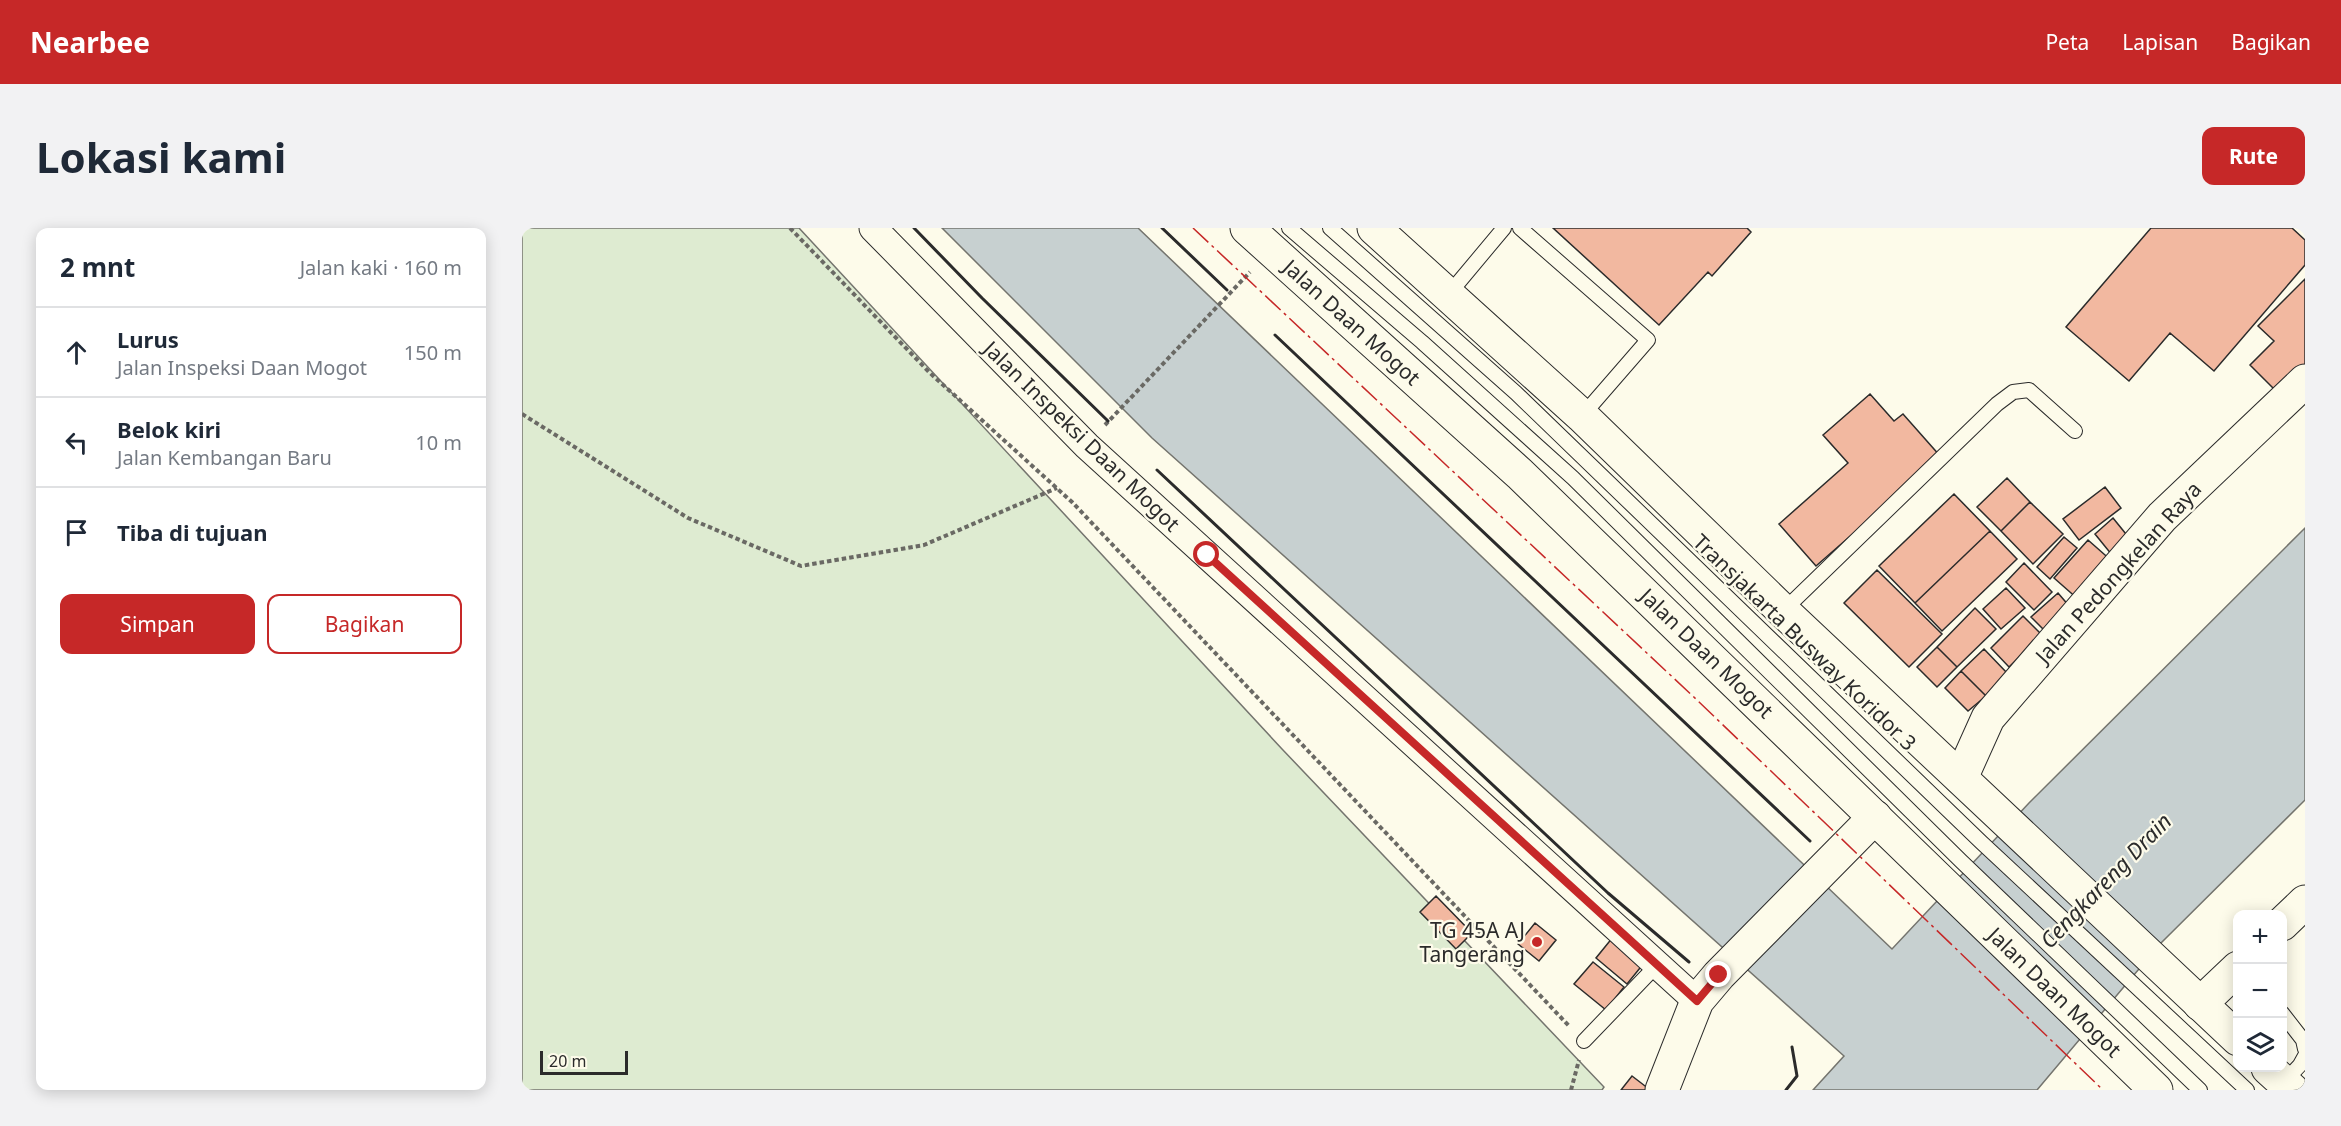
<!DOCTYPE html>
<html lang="id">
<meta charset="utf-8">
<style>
:root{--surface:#fff;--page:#f2f2f3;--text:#1f2937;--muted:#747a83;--line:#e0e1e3;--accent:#c62828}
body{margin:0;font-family:"Noto Sans",sans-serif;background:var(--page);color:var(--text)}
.controls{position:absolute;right:18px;bottom:18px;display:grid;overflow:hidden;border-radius:12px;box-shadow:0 3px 15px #0003}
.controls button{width:54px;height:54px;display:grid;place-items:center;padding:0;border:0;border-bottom:2px solid var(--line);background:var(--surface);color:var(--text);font:30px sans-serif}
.scale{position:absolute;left:18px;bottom:15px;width:88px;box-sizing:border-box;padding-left:6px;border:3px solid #2b2b2b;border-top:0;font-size:16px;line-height:21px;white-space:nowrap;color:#2b2b2b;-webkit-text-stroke:4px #fdfbea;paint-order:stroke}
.stop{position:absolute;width:18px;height:18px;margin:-14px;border:4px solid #c62828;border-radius:50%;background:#fff}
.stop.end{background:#c62828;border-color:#fff;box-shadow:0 2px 6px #0008}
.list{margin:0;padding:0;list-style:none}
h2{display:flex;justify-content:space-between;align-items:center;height:78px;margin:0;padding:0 24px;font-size:26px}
h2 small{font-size:20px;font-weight:400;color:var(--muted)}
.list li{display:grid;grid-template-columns:39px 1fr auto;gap:18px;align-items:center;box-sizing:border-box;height:90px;padding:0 24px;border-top:2px solid var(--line)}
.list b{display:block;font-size:22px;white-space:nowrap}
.list p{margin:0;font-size:20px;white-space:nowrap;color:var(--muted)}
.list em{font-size:20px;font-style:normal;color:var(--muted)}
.actions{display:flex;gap:12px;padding:18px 24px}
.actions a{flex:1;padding:14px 0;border:2px solid var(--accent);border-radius:12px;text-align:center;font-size:21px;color:var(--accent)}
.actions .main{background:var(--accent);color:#fff}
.icon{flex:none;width:33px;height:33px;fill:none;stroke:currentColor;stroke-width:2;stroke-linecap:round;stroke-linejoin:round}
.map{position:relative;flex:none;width:1783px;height:862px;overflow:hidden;border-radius:12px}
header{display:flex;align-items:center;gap:36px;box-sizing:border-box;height:84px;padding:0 30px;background:var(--accent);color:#fff}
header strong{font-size:28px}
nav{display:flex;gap:33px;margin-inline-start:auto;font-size:21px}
.intro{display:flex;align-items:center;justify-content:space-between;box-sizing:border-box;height:144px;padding:0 36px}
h1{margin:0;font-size:42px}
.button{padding:15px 27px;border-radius:12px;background:var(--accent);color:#fff;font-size:21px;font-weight:700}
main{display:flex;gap:36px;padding:0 36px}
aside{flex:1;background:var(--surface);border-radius:12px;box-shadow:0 3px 15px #0003}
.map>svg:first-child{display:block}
.green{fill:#deebd1;stroke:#74746e;stroke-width:1.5}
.water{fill:#c7d0d0;stroke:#74746e;stroke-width:1.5}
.building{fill:#f2b8a0;stroke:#2b2b2b;stroke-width:1.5}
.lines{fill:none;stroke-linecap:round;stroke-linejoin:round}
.lane-casing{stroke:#2b2b2b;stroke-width:16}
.street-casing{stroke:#2b2b2b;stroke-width:29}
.secondary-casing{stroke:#2b2b2b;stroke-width:35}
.highway-casing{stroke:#2b2b2b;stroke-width:35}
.path{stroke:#6a6964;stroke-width:4;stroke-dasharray:4.5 3;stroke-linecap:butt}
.lane{stroke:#fdfbea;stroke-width:14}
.street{stroke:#fdfbea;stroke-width:27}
.secondary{stroke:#fdfbea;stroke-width:33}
.highway{stroke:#fdfbea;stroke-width:33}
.wall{stroke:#2b2b2b;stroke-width:3}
.power{stroke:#c62828;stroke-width:1.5;stroke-dasharray:21 4.5 3 4.5;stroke-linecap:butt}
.route{stroke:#c62828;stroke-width:8}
.poi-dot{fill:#c62828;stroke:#fdfbea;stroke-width:2}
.labels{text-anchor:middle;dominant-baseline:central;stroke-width:4.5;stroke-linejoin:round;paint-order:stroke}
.street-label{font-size:21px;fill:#2b2b2b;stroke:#fdfbea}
.poi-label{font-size:21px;fill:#2b2b2b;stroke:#fdfbea;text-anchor:end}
.water-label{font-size:22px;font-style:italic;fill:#2b2b2b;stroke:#fdfbea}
</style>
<header>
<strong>Nearbee</strong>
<nav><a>Peta</a><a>Lapisan</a><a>Bagikan</a></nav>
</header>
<div class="intro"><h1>Lokasi kami</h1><a class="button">Rute</a></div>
<main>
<aside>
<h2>2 mnt<small>Jalan kaki · 160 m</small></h2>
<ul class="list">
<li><svg class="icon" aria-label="ahead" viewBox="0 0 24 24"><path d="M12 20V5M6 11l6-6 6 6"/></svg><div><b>Lurus</b><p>Jalan Inspeksi Daan Mogot</p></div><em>150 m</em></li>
<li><svg class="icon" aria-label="left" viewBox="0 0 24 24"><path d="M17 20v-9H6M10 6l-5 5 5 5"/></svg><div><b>Belok kiri</b><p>Jalan Kembangan Baru</p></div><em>10 m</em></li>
<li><svg class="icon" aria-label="arrive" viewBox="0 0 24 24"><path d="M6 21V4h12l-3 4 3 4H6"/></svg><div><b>Tiba di tujuan</b></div></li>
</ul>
<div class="actions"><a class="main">Simpan</a><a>Bagikan</a></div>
</aside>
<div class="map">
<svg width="1783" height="862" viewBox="0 0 1783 862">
<rect width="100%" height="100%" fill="#fdfbea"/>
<!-- green -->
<path class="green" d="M0,0h277l483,521 322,338 -2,3h-1080z"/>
<!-- water -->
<path class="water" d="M420,0h196l754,721 137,-146 276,-275v272l-145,144 -123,146h-224l31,-34 -692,-618z"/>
<!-- building -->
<path class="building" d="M1031,0h194l4,4 -39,44 -4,-4 -49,53z
M1629,0h141l13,12v25l-91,106 -44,-38 -41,48 -63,-54z
M1783,51v89l-26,26 -29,-29 24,-24 -16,-15z
M1348,166l24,27 9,-7 38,43 -125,109 -37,-42 69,-61 -25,-28z
M1485,250l23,24 -29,29 -24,-24z
M1583,259l16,21 -42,32 -16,-21z
M1432,266l36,37 -75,72 -36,-37z
M1508,274l33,32 -30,30 -32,-33z
M1591,290l17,21 -18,16 -17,-21z
M1468,303l27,28 -75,72 -27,-28z
M1542,309l13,11 -27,31 -13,-12z
M1566,312l25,22 -34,38 -25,-22z
M1502,335l28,29 -18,18 -28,-28z
M1355,342l65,64 -33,33 -65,-64z
M1484,360l19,20 -24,21 -18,-20z
M1536,365l12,14 -26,23 -13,-13z
M1453,380l21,21 -39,38 -20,-20z
M1501,388l19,19 -33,32 -18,-19z
M1415,419l20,20 -20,20 -20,-20z
M1462,421l24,25 -22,22 -25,-25z
M1439,443l25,25 -18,15 -23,-23z
M914,668l36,37 -16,16 -36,-37z
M1013,695l21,17 -17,21 -21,-17z
M1091,709l31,26 -17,21 -31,-26z
M1071,734l31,25 -18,23 -32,-26z
M1110,848l17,13v1h-28z"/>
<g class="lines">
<!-- lane casing -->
<g class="lane-casing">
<path id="lane" d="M767,0l133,114 151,136 388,383 239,229
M808,0l186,165 465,449 266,248
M998,0l128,112 -66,76
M926,67l56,-67
M1261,383l214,-207 16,-12 16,-2 46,41
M1760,785l21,27 2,9
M1062,813l73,-76
M1762,854l16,-17 5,-9"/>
</g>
<!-- street casing -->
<g class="street-casing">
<path id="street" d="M351,0l214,218 610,555"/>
</g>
<!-- secondary casing -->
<g class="secondary-casing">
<path id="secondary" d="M1439,550l27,-60 174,-201 143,-136
M1760,696l23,-22
M1678,776l38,-36
M1140,862l35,-89 22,-26 156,-158"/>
</g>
<!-- highway casing -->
<g class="highway-casing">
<path id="highway" d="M725,0l273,246 636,616
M852,0l208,188 201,195 455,428
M1746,840l24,22"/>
</g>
<!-- path -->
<path class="path" d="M268,0l140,145 142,129 497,524
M0,186l166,104 113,48 123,-21 133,-57
M583,197l145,-153
M1049,862l8,-30"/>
<!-- lane -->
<use href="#lane" class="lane"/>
<!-- street -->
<use href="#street" class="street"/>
<!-- secondary -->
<use href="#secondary" class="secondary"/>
<!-- highway -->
<use href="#highway" class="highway"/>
<!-- wall -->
<path class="wall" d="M392,0l68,70 126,123
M640,0l65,62
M753,107l535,506
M635,242l451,423 81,69
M1264,862l11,-14 -5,-29"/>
<!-- power -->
<path class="power" d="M671,0l504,472 406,390"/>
</g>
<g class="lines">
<!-- route -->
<path class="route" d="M685,327l490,446 22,-26"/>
</g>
<!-- markers -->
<circle class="poi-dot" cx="1015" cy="714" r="6"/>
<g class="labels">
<!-- street labels -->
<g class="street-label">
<text transform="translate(830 94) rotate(42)">Jalan Daan Mogot</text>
<text transform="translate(560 208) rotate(44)">Jalan Inspeksi Daan Mogot</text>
<text transform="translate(1596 344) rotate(-48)">Jalan Pedongkelan Raya</text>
<text transform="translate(1283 414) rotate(44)">Transjakarta Busway Koridor 3</text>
<text transform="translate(1185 425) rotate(44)">Jalan Daan Mogot</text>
<text transform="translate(1533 764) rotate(44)">Jalan Daan Mogot</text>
</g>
<!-- poi labels -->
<g class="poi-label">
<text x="1003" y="702">TG 45A AJ<tspan x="1003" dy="24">Tangerang</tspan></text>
</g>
<!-- water labels -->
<g class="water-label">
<text transform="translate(1583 652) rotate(-46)">Cengkareng Drain</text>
</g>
</g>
</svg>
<div class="controls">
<button>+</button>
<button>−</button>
<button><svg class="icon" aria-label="layers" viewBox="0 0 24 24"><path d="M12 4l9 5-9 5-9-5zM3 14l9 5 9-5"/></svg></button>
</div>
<div class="scale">20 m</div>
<div class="stop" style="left:685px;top:327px"></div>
<div class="stop end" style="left:1197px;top:747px"></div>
</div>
</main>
